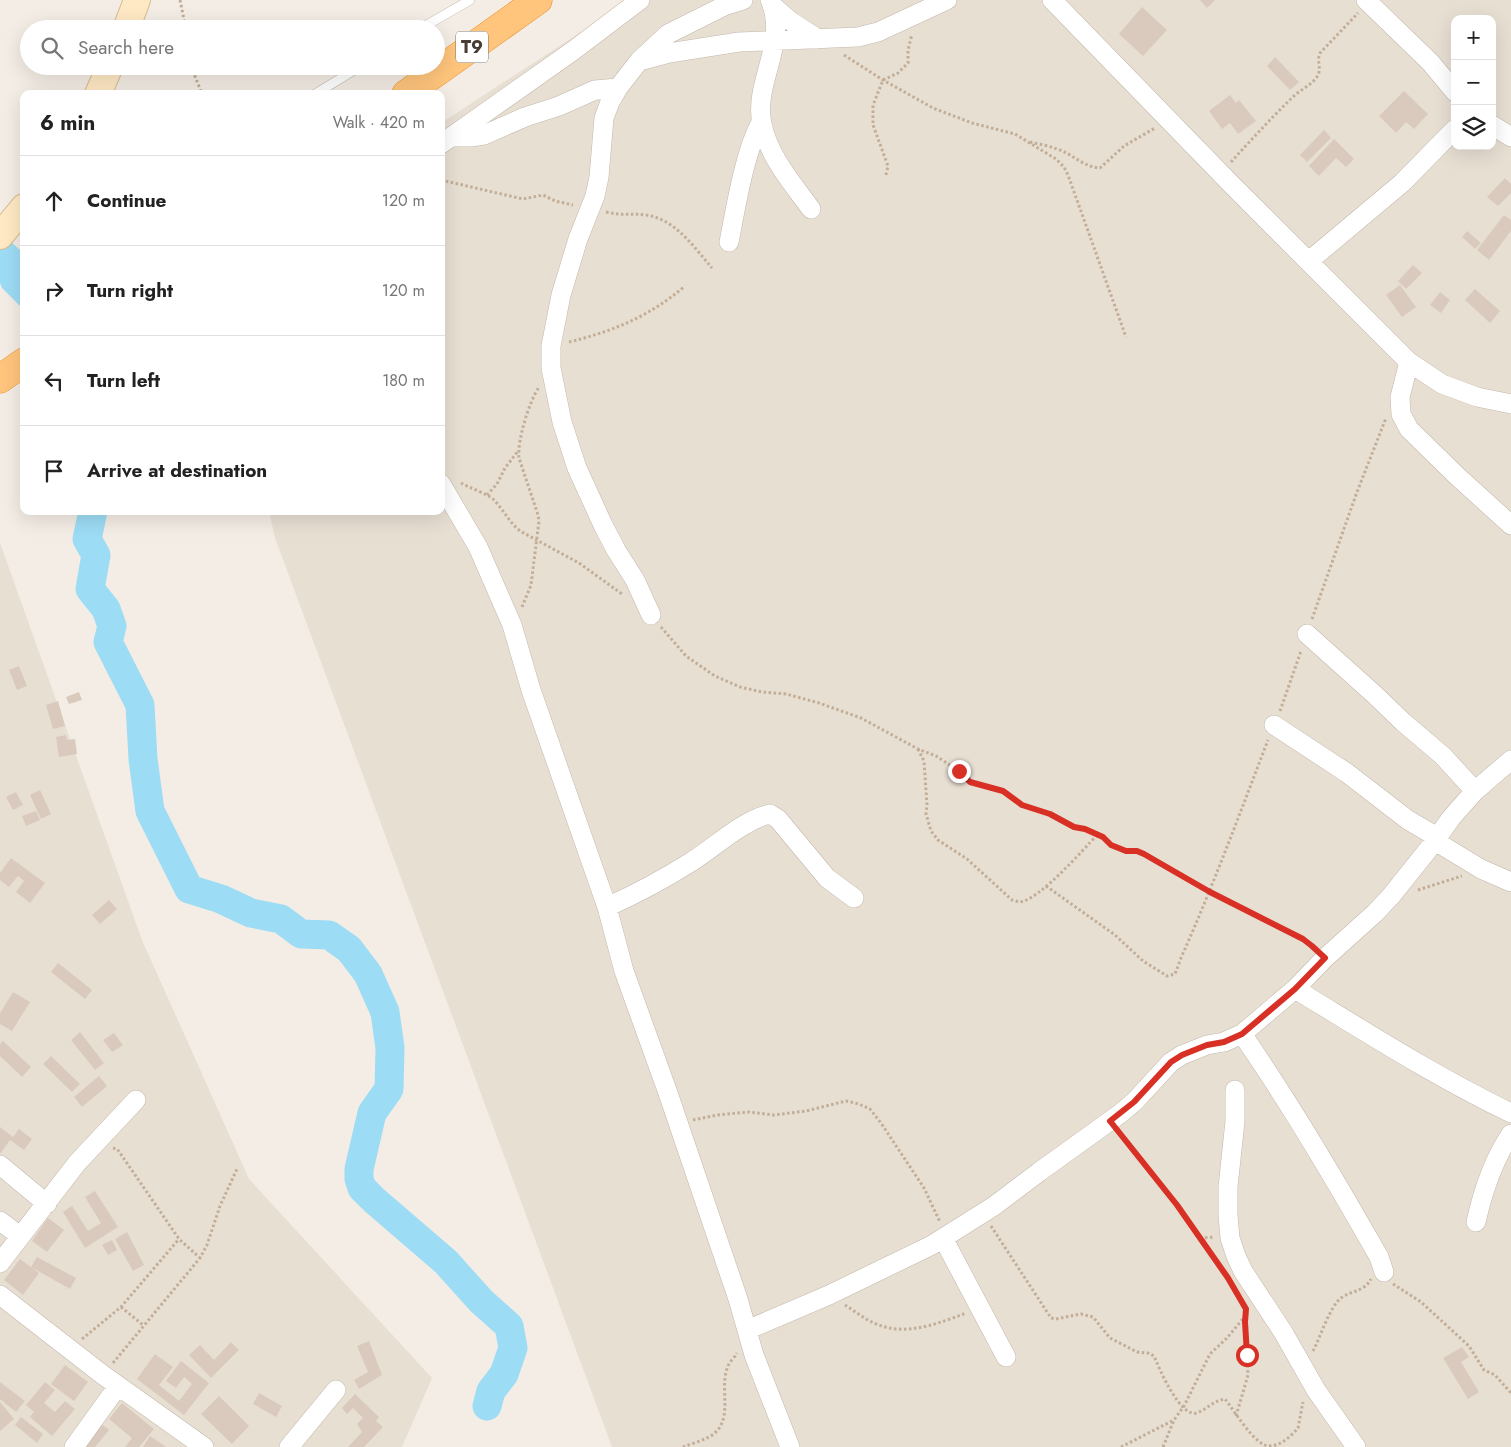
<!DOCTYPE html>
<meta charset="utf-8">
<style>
:root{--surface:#fff;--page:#f6f6f6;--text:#222;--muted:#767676;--line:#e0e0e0}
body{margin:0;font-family:Jost,sans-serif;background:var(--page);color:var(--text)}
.controls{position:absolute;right:15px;top:15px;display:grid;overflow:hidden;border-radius:10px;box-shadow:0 5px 20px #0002}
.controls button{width:45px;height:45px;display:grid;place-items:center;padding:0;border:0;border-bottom:1px solid var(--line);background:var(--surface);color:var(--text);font:25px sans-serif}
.stop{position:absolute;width:15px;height:15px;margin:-11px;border:4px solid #d93025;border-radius:50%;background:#fff}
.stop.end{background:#d93025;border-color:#fff;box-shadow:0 1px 5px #0008}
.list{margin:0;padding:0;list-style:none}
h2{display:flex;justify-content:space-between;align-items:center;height:65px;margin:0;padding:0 20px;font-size:21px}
h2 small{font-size:16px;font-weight:400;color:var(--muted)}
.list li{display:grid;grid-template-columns:32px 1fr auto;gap:15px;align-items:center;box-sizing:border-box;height:90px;padding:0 20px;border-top:1px solid var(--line)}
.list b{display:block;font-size:19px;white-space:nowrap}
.list em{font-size:16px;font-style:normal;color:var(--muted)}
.icon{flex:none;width:28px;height:28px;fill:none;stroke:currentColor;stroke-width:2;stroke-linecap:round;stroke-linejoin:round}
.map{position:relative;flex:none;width:1511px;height:1447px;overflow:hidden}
.search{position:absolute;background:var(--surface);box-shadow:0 5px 20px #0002;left:20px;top:20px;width:425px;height:55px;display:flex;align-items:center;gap:12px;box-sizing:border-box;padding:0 18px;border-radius:28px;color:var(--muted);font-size:19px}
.panel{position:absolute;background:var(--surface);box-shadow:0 5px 20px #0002;left:20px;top:90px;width:425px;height:425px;border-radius:10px}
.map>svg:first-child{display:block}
.residential{fill:#e8dfd3;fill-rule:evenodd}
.water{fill:#9ddcf5}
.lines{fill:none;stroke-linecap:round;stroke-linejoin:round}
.river{stroke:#9ddcf5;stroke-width:29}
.building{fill:#d9cabd}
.service-casing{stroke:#c3b7aa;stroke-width:10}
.minor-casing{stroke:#c3b7aa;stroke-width:20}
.secondary-casing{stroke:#d7bc92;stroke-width:28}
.trunk-casing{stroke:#e78a2c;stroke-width:29}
.path{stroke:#c2ae97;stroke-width:3;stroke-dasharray:2.5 2.5;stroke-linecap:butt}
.service{stroke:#fff;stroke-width:9}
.minor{stroke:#fff;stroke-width:19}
.secondary{stroke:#ffe9c4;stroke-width:26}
.trunk{stroke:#ffc57c;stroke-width:28}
.route{stroke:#d93025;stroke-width:6}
.labels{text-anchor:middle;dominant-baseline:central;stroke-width:5;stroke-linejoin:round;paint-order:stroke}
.shield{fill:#fff;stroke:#7e7771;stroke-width:1}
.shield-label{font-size:18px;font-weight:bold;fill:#473d34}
</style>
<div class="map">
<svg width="1511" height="1447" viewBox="0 0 1511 1447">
<rect width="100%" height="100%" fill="#f4ede5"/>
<!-- residential -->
<path class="residential" d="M630,0h881v1447h-899l-337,-909 -6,-27h172v-388zM1455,19h37v127h-37z
M0,543l142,397 107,239 183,199 -30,69h-402z"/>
<!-- water -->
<path class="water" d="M9,240l11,10 4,10v47h-3l-19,-19 -2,-5v-39z"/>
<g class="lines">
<!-- river -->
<path class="river" d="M93,511l-6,28 9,16 -6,34 16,20 6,17 -4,16 32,63 3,54 7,52 39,78 32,10 30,14 30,6 20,15 28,1 20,14 19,25 17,38 5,36 -1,41 -17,24 -13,56v10l3,9 12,12 72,62 35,39 28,25 4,22 -9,26 -13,17 -4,15"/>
</g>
<!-- building -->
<path class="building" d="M1200,0h15l-8,8z
M1142,7l25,23 -24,26 -24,-22z
M1275,57l24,25 -9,8 -23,-24z
M1404,91l24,23 -14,15 -8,-7 -10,11 -17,-17z
M1230,95l6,8 3,-3 17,21 -18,13 -8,-11 -8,6 -13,-18z
M1324,130l7,8 -24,24 -7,-7z
M1334,139l20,20 -8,8 -10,-9 -17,18 -10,-10z
M1505,178l6,6v9l-13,13 -11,-9z
M1504,215l7,5v11l-22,29 -12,-10z
M1467,231l14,12 -6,6 -13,-12z
M1413,265l9,8 -16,16 -8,-8z
M1400,285l16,22 -14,10 -16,-22z
M1475,289l25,22 -10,12 -25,-23z
M1440,292l10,8 -9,13 -11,-8z
M19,666l8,20 -10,4 -8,-20z
M79,692l3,8 -13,4 -3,-7z
M58,701l7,25 -12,3 -7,-24z
M66,735l1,5 8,-1 2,15 -18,3 -3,-20z
M40,790l11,24 -10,5 -11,-24z
M16,792l7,13 -10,5 -7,-13z
M36,811l4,9 -14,6 -4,-10z
M11,858l34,25 -15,20 -14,-11 8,-11 -6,-5 -9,11 -9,-7v-7z
M109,900l8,9 -17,15 -8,-9z
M58,963l34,27 -7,9 -34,-27z
M13,992l17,10 -18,29 -12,-7v-11z
M80,1032l24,31 -9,7 -24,-30z
M114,1033l9,12 -11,7 -9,-12z
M3,1041l28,26 -9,10 -22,-21v-12z
M51,1056l29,28 -8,8 -29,-28z
M99,1076l8,10 -25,21 -8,-10z
M0,1127l13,10 6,-8 13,10 -8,11 -14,-10 -10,14z
M95,1191l23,36 -33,21 -22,-36 9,-6 16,25 13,-8 -16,-26z
M48,1218l16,12 -17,22 -15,-11z
M127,1232l17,33 -11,6 -18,-32z
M112,1240l5,10 -9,5 -6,-10z
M37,1257l39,21 -6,11 -39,-22z
M20,1259l19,14 -16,22 -19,-15z
M369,1341l13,34 -23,14 -5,-9 14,-8 -11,-26z
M231,1342l8,8 -28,28 -22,-23 11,-10 14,15z
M1462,1347l7,10 -8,5 18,30 -11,7 -25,-41z
M155,1354l18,13 -14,18 20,16 13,-17 -8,-7 -8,11 -10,-7 15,-20 28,22 -25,32 -47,-36z
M65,1365l23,17 -14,19 -23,-17z
M0,1382l25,19 -9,11 -16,-13z
M45,1382l10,8 -11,13 11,9 10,-11 10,8 -23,27 -22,-19 4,-5 -8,-7z
M259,1393l23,13 -6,11 -23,-13z
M355,1394l24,23 -3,4 7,6 -19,20h-16l14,-15 -5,-8 6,-6 -10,-10 -6,6 -5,-6z
M219,1396l30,30 -17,18 -31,-30z
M0,1402l14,17 -14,12z
M122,1403l32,26 -15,18h-14l7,-9 -23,-19z
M21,1417l22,17 -6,9 -22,-18z
M99,1422l10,8 -14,17h-16z
M150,1436l16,11h-23z"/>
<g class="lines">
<!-- service casing -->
<g class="service-casing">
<path id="service" d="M420,29l50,-29
M315,94l46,-28"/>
</g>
<!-- minor casing -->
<g class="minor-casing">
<path id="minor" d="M770,0c19,43 -17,82 -8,124 7,33 30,59 49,85
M1052,0l180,185 177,177 -9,35 1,17 8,15 48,47 54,49
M1366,0l65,63 24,29
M773,6l16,14 29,19
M643,60l26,-7 70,-11 119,-5 20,-5 69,-32
M1492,125l19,12
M452,137h19l13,-2 41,-18 34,-11 36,-16 23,-2
M441,144l133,-94 66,-50
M729,242c7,-35 15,-88 32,-120
M1309,261l93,-78 53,-54
M1409,362l33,22 35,13 34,7
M441,484l37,63 34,78 19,65 76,217 17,64 44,122 70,206 16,56 36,92
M651,615l-16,-35 -19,-30 -13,-25 -26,-57 -15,-46 -11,-54v-22l10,-51 17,-56 17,-43 4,-19 5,-59 6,-16 8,-14 21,-27 29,-27 56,-28 19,-6
M1307,634l68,61 28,27 40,34 32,35
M1274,725l73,48 61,47 29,17
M1435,841l46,28 30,13
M607,907c29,-13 57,-28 84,-45 24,-15 52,-42 79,-48l8,5 49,59 27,20
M1295,989c71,43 141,88 216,124
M1242,1034c50,72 94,147 137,223l5,15
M1235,1090v31l-7,66v28l2,23 6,18 7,15 40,61 33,58 40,57
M0,1165l47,39
M0,1221l20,15
M1476,1222c7,-31 17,-62 35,-88
M943,1238l63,119
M0,1263l77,-100 59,-63
M0,1295l103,80 101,72
M747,1330l82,-35 103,-50 62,-39 45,-34 82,-59 14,-12 36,-39 11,-7 25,-10 17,-3 18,-8 53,-45 30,-31 50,-45 16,-17 44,-55 16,-23 24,-27 36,-31
M74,1447l44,-61
M289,1447l47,-57"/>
</g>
<!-- secondary casing -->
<g class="secondary-casing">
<path id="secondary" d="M126,29l11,-29
M98,94l12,-28
M0,236l24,-29"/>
</g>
<!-- trunk casing -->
<g class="trunk-casing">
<path id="trunk" d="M406,94l132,-94
M0,379l24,-17"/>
</g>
<!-- path -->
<path class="path" d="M180,0l6,29
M844,55l39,25 50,28 39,15 43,11 41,25 8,8 4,8 58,162
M191,66l11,28
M1030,142c9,2 19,4 27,7 16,5 26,18 43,19l24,-22 31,-18
M1231,162c21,-23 42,-46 64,-67 7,-6 16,-10 21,-17 7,-8 0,-17 4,-25l38,-40
M886,175l2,-9 -15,-41v-20l10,-25 15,-7 10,-10v-13l4,-16
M441,180l82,19 20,-4 12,6 18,4
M606,212c16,4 26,1 40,3 29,4 48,32 66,53
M569,342c45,-11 81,-26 116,-56
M461,483c7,4 28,12 32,16 10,10 16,23 27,32l59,32 43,31
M487,495l10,-11 8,-16 13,-17
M522,607l9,-22 8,-64 -1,-6 -19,-57c-2,-17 10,-56 20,-71
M1312,619l45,-127 29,-74
M661,627l25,29 29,20 25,11 22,5 24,2 33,9 42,15 57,31 18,7 23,15 11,11 33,9 19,14 28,9 24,13 11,2 18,8 8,8 15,6h11l7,3 66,38 93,47 11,8
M1280,711l21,-60
M918,749l6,12 3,44 -1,9 5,17 7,9 29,19 45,41c0,0 7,2 8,2 19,-2 63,-52 77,-67
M1046,886l69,49 28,26 24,15 8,-2 6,-16c32,-72 59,-145 87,-218
M1418,890l44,-14
M693,1120l24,-5 32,-3 25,3 32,-4 40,-10 13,3 11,5 11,14 43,65 16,34
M1119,1133l58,72 45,65
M113,1148l4,1 3,4 59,86 21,19
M991,1226l60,92 5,1 25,-5 12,3 17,21 27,14 11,1 6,3c5,12 26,62 43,57 10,-4 16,-12 28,-14 9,11 30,47 44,47 12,0 22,-10 29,-18l5,-26
M1200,1238l15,-1
M1393,1284l28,18 48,44 15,24 11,5 16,18
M845,1305c11,7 22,16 34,20 28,11 61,-2 87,-12
M121,1307l22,18
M82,1339l39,-32 58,-68
M1313,1351c7,-13 17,-45 28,-53 11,-8 23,-6 30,-19
M113,1363l87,-105 7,-13 13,-39 17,-37
M1236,1416l12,-41 -3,-53 2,-15
M683,1447c8,-3 18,-6 26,-10 27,-15 9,-48 19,-71 2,-5 7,-9 9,-13
M1121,1447l53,-27
M1163,1447l11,-27 10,-14 26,-52 17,-16 19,-23"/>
<!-- service -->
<use href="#service" class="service"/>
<!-- minor -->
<use href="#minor" class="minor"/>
<!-- secondary -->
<use href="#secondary" class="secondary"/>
<!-- trunk -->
<use href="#trunk" class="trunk"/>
</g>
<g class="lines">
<!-- route -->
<path class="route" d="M959,771l11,11 33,9 19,14 28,9 24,13 11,2 18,8 8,8 15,6h11l7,3 66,38 93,47 9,7 13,12 -30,31 -53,45 -18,8 -17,3 -25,10 -11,7 -37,40 -24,19 67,84 51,73 18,31 -1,13 2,33"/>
</g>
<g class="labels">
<!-- shield labels -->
<rect class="shield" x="456" y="31.5" width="32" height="31" rx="4"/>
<g class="shield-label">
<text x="472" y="47">T9</text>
</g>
</g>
</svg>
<div class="controls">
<button>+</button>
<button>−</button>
<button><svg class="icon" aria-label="layers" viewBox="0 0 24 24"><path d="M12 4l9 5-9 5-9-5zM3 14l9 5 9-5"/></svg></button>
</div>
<div class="stop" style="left:1247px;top:1355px"></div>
<div class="stop end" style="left:959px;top:771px"></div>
<div class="search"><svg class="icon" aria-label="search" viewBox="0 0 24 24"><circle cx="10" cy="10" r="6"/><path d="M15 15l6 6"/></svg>Search here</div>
<section class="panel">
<h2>6 min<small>Walk · 420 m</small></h2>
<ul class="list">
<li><svg class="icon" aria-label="ahead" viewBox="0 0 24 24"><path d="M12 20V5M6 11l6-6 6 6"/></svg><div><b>Continue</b></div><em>120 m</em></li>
<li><svg class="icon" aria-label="right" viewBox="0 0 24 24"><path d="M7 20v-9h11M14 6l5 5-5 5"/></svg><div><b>Turn right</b></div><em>120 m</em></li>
<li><svg class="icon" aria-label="left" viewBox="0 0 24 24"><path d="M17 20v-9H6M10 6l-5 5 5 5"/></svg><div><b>Turn left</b></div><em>180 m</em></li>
<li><svg class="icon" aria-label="arrive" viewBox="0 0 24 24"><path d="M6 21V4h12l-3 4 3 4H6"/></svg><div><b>Arrive at destination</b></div></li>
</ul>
</section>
</div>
